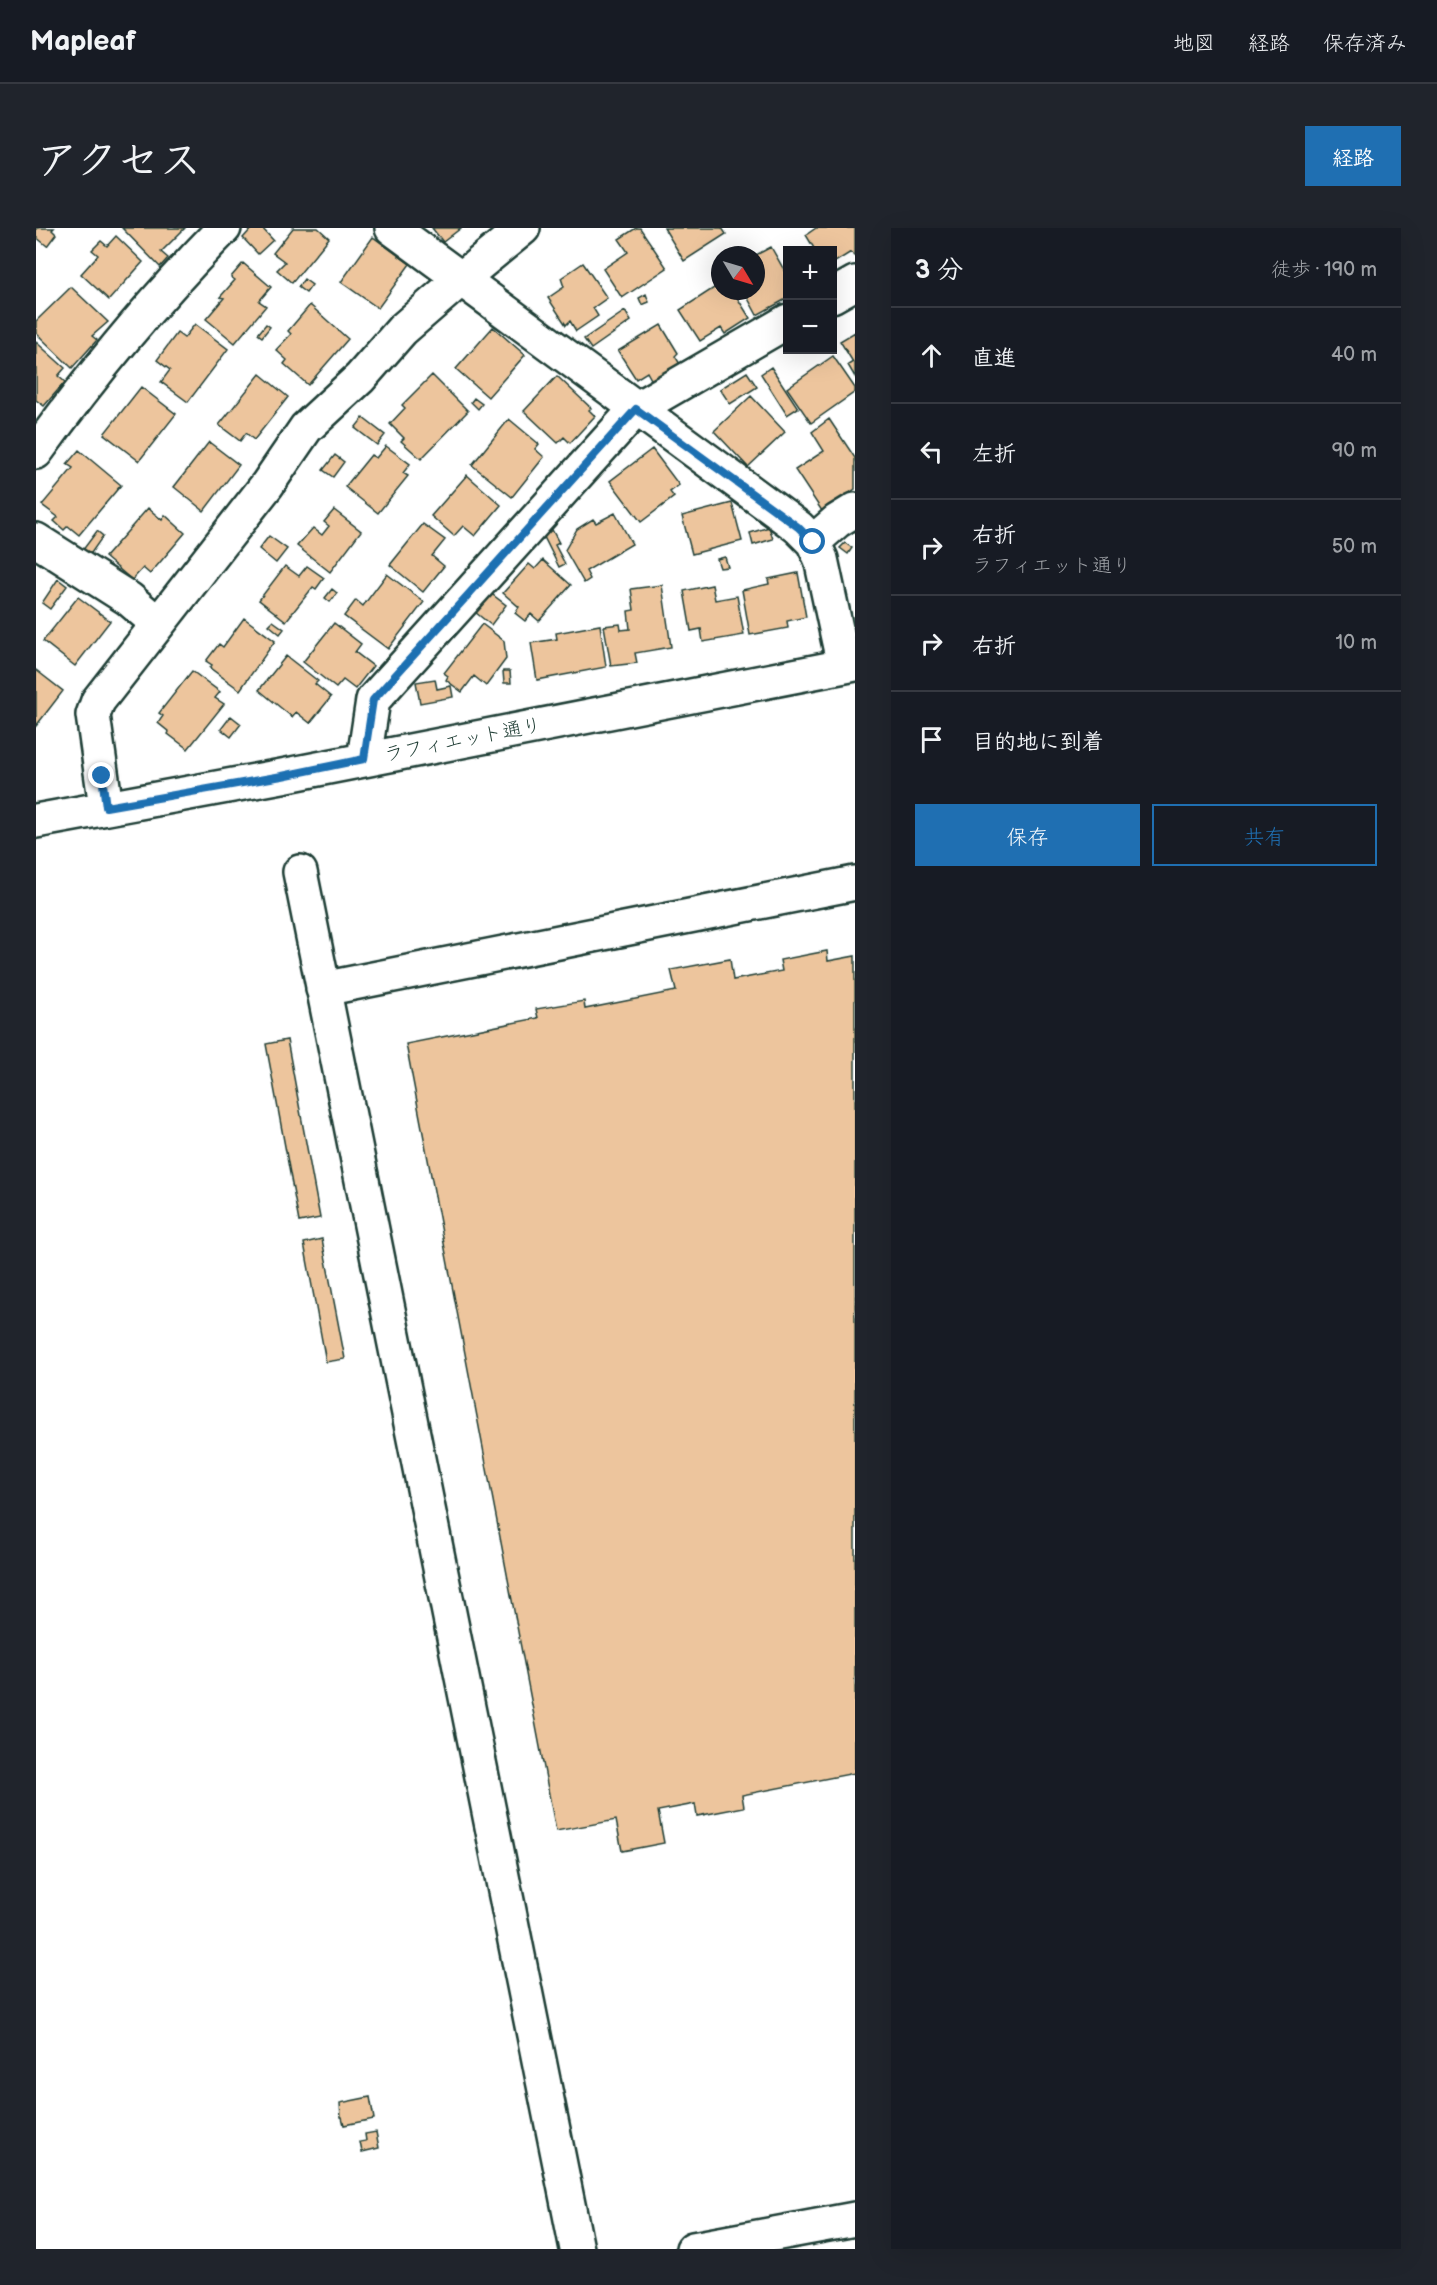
<!DOCTYPE html>
<html lang="ja">
<meta charset="utf-8">
<style>
:root{--surface:#171b24;--page:#20242c;--text:#f1f3f6;--muted:#9ea1a6;--line:#363941;--accent:#1f6fb2}
body{margin:0;font-family:"Balsamiq Sans","Klee One",sans-serif;background:var(--page);color:var(--text)}
.controls{position:absolute;right:18px;top:18px;display:grid;overflow:hidden;border-radius:0px;box-shadow:0 6px 24px #0002}
.controls button{width:54px;height:54px;display:grid;place-items:center;padding:0;border:0;border-bottom:2px solid var(--line);background:var(--surface);color:var(--text);font:30px sans-serif}
.compass{position:absolute;left:675px;top:18px;width:54px;height:54px;border-radius:50%;background:var(--surface);box-shadow:0 6px 24px #0002;rotate:128deg}
.stop{position:absolute;width:18px;height:18px;margin:-14px;border:4px solid #1f6fb2;border-radius:50%;background:#fff}
.stop.end{background:#1f6fb2;border-color:#fff;box-shadow:0 2px 6px #0008}
.list{margin:0;padding:0;list-style:none}
h2{display:flex;justify-content:space-between;align-items:center;height:78px;margin:0;padding:0 24px;font-size:26px}
h2 small{font-size:20px;font-weight:400;color:var(--muted)}
.list li{display:grid;grid-template-columns:39px 1fr auto;gap:18px;align-items:center;box-sizing:border-box;height:96px;padding:0 24px;border-top:2px solid var(--line)}
.list b{display:block;font-size:22px;white-space:nowrap}
.list p{margin:0;font-size:20px;white-space:nowrap;color:var(--muted)}
.list em{font-size:20px;font-style:normal;color:var(--muted)}
.actions{display:flex;gap:12px;padding:18px 24px}
.actions a{flex:1;padding:14px 0;border:2px solid var(--accent);border-radius:0px;text-align:center;font-size:21px;color:var(--accent)}
.actions .main{background:var(--accent);color:#fff}
.icon{flex:none;width:33px;height:33px;fill:none;stroke:currentColor;stroke-width:2;stroke-linecap:round;stroke-linejoin:round}
.map{position:relative;flex:none;width:819px;height:2021px;overflow:hidden;border-radius:0px}
header{display:flex;align-items:center;gap:36px;box-sizing:border-box;height:84px;padding:0 30px;background:var(--surface);border-bottom:2px solid var(--line)}
header strong{font-size:28px}
nav{display:flex;gap:33px;margin-inline-start:auto;font-size:21px}
.intro{display:flex;align-items:center;justify-content:space-between;box-sizing:border-box;height:144px;padding:0 36px}
h1{margin:0;font-size:42px}
.button{padding:15px 27px;border-radius:0px;background:var(--accent);color:#fff;font-size:21px;font-weight:700}
main{display:flex;gap:36px;padding:0 36px}
aside{flex:1;background:var(--surface);border-radius:0px;box-shadow:0 6px 24px #0002}
.map>svg:first-child{display:block}
.building{fill:#edc59d;stroke:#1f3d34;stroke-width:1.5}
.lines{fill:none;stroke-linecap:round;stroke-linejoin:round}
.minor-casing{stroke:#1f3d34;stroke-width:38}
.minor{stroke:#fff;stroke-width:33}
.route{stroke:#1f6fb2;stroke-width:8}
.labels{text-anchor:middle;dominant-baseline:central;stroke-width:4.5;stroke-linejoin:round;paint-order:stroke}
.street-label{font-size:20px;fill:#1f3d34;stroke:#fff}
</style>
<header>
<strong>Mapleaf</strong>
<nav><a>地図</a><a>経路</a><a>保存済み</a></nav>
</header>
<div class="intro"><h1>アクセス</h1><a class="button">経路</a></div>
<main>
<div class="map">
<svg width="819" height="2021" viewBox="0 0 819 2021">
<rect width="100%" height="100%" fill="#fff"/>
<filter id="ink" filterUnits="userSpaceOnUse"><feTurbulence type="fractalNoise" baseFrequency=".0167" numOctaves="2"/><feDisplacementMap in="SourceGraphic" scale="12" xChannelSelector="R" yChannelSelector="G"/><feConvolveMatrix kernelMatrix="1 2 1 2 8 2 1 2 1" color-interpolation-filters="sRGB"/></filter>
<g filter="url(#ink)">
<!-- building -->
<path class="building" d="M0,0h18l-2,2 4,4 -9,12 -11,-9z
M86,0h63l-24,24 7,6 -8,9z
M216,0h10l11,12 -15,14 -15,-16z
M257,0h25l11,10 -37,45 -15,-13 8,-8 -12,-9z
M396,0h29l-18,14z
M600,0h4l27,40 -45,30 -19,-29 25,-17 -9,-13z
M628,0h58l4,6 -42,27z
M780,0h39v28l-4,-4 -19,12v-14h-17l-9,-15z
M80,8l27,26 -34,38 -28,-26 17,-19 -6,-5 9,-9 6,5z
M337,9l37,27 -32,44 -37,-26z
M735,19l17,30v21l-31,17 -13,-24h12v-36z
M207,35l28,24 -12,14 7,5 -31,37 -29,-24 18,-21 -4,-1 15,-17 -4,-3z
M547,35l24,35 -14,10 5,8 -22,15 -6,-10 -4,4 -18,-27 16,-11 -3,-9z
M268,51l8,6 -6,8 -8,-6z
M681,58l3,5h13l17,27 -25,16 -4,-6 -21,13 -20,-31z
M35,59l37,35 -16,14 5,4 -25,28 -36,-35v-12z
M610,66l3,8 -7,3 -3,-7z
M274,77l38,34 -40,46 -24,-21 3,-4 -11,-10 15,-16 -3,-3z
M589,83l6,10 -40,28 -7,-10z
M159,96l33,25 -40,53 -27,-20 9,-12 -13,-10 20,-27 7,5z
M230,96l4,3 -8,10 -4,-3z
M625,97l17,28 -3,3 5,8 -28,17 -5,-9 -11,7 -18,-28z
M457,99l32,28 -37,42 -32,-28z
M819,104v45l-7,-12 5,-3 -13,-21z
M0,114l29,26 -7,8 7,6 -21,24 -8,-6z
M797,128l22,32v4l-44,31 -24,-35z
M735,139l27,41 -11,7 -26,-41z
M711,144l10,15 -27,17 -10,-15z
M224,146l28,23 -34,43 -8,-7 -6,8 -21,-16z
M396,147l36,36 -47,48 -20,-18 3,-3 -14,-14 15,-16 -3,-3z
M521,148l34,32 -2,2 6,6 -25,27 -6,-6 -6,6 -34,-32z
M105,159l35,27 -37,47 -35,-27z
M715,168l34,36 -37,35 -34,-36z
M438,170l8,6 -4,5 -7,-7z
M327,190l22,17 -8,10 -22,-17z
M473,191l30,25 -4,5 9,8 -32,40 -40,-32z
M793,191l26,39v31l-33,22 -27,-41 29,-19 -12,-19z
M173,214l30,23 -35,46 -30,-24z
M350,218l24,18 -7,9 5,3 -30,37 -33,-26 26,-32 5,3z
M616,221l27,36 -9,7 4,5 -33,25 -31,-41z
M43,222l42,35 -42,50 -11,-9 -4,4 -10,-9 4,-4 -16,-12 31,-37 -6,-4z
M299,227l9,7 -11,15 -10,-7z
M431,247l34,30 -26,31 -12,-10 -9,10 -23,-20z
M696,275l10,38 -50,13 -10,-38z
M112,280l14,12 3,-5 20,18 -35,41 -7,-6 -11,12 -27,-23z
M298,282l27,21 -31,41 -33,-26 16,-18 9,7 7,-9 -5,-4z
M579,285l17,31 -46,27 4,8 -6,4 -19,-33 12,-21 16,-10 3,4z
M512,294l11,21 -4,2 10,19 -6,3 -20,-40z
M387,296l22,16 -13,16 12,10 -21,26 -33,-27z
M733,299l4,12 -20,6 -3,-12z
M61,303l6,5 -14,20 -7,-5z
M233,308l18,13 -11,14 -17,-14z
M809,315l7,5 -4,6 -8,-6z
M689,329l3,10 -8,1 -3,-9z
M507,332l28,25 -32,36 -8,-7 -6,7 -10,-8 4,-6 -16,-14 26,-29 6,5z
M249,338l14,10 8,-10 17,12 -8,11 -3,-2 -27,34 -27,-21z
M762,345l8,44 -19,4 1,7 -38,7 -8,-45 27,-6 -1,-5z
M351,346l37,28 -36,47 -44,-33 12,-16 7,6z
M22,351l9,7 -17,23 -8,-6z
M626,357l9,62 -36,6 2,10 -26,3 -7,-40 16,-2 1,6 9,-1 -2,-18 6,-1 -3,-21z
M676,357l3,15 22,-4 7,39 -41,7 -2,-13 -10,2 -7,-40z
M296,361l5,4 -7,9 -5,-4z
M449,361l21,16 -15,20 -21,-17z
M42,369l32,24 -35,45 -32,-25z
M208,390l31,23 -35,49 -30,-22 2,-3 -6,-4 13,-17 4,3z
M237,393l11,8 -4,5 -11,-9z
M298,395l27,21 -6,8 18,14 -18,23 -12,-9 -7,8 -33,-26z
M446,396l22,17 2,18 -20,27 -12,-10 -12,16 -16,-12 2,-4 -4,-3z
M564,397l6,42 -69,13 -6,-37 26,-4 -1,-6z
M250,428l32,25 -3,3 16,13 -21,26 -14,-11 -4,5 -33,-27z
M0,442l27,21 -27,35z
M156,443l28,21 -5,6 9,6 -36,45 -20,-15 1,-2 -11,-9 5,-7 -4,-3z
M467,443h7l1,12h-7z
M399,451l2,10 14,-3 2,11 -33,6 -4,-21z
M195,488l10,8 -10,13 -10,-8z
M791,723l1,10 27,-5v817l-113,22 2,12 -47,9 -2,-12 -37,7 6,32 -42,8 -6,-31 -60,11 -150,-787 132,-26 -2,-9 48,-8 1,8 91,-18 -5,-21 59,-11 3,21 49,-9 -2,-11z
M251,812l33,178 -21,4 -33,-178z
M286,1011l23,120 -19,3 -22,-119z
M334,1869l4,22 -30,6 -2,-8h-1l-1,-14z
M340,1904l3,16 -17,4 -2,-10 6,-1 -1,-7z"/>
<g class="lines">
<!-- minor casing -->
<g class="minor-casing">
<path id="minor" d="M356,0l406,299 15,15 8,17 23,107
M796,68l23,-13
M0,224c57,-79 120,-155 188,-224
M0,312l93,59 28,24
M777,314l24,-21 18,-11
M328,531l9,-59 263,-291 152,-88
M70,579l-13,-92 5,-14 169,-216 39,-57 54,-50 42,-48 60,-52 61,-50
M0,593l246,-45 573,-112
M264,644l277,1377
M287,761l532,-106
M657,2021l162,-30"/>
</g>
<!-- minor -->
<use href="#minor" class="minor"/>
</g>
</g>
<g class="lines" filter="url(#ink)">
<!-- route -->
<path class="route" d="M66,548l4,31 176,-31 82,-17 9,-59 263,-291 162,118 15,15"/>
</g>
<g class="labels">
<!-- street labels -->
<g class="street-label">
<text transform="translate(427 512) rotate(-11)">ラフィエット通り</text>
</g>
</g>
</svg>
<div class="controls">
<button>+</button>
<button>−</button>
</div>
<svg class="compass" viewBox="-18 -18 36 36"><path d="M0-13l5 13h-10z" fill="#e53935"/><path d="M0 13l5-13h-10z" fill="#9ea1a6"/></svg>
<div class="stop" style="left:777px;top:314px"></div>
<div class="stop end" style="left:66px;top:548px"></div>
</div>
<aside>
<h2>3 分<small>徒歩 · 190 m</small></h2>
<ul class="list">
<li><svg class="icon" aria-label="ahead" viewBox="0 0 24 24"><path d="M12 20V5M6 11l6-6 6 6"/></svg><div><b>直進</b></div><em>40 m</em></li>
<li><svg class="icon" aria-label="left" viewBox="0 0 24 24"><path d="M17 20v-9H6M10 6l-5 5 5 5"/></svg><div><b>左折</b></div><em>90 m</em></li>
<li><svg class="icon" aria-label="right" viewBox="0 0 24 24"><path d="M7 20v-9h11M14 6l5 5-5 5"/></svg><div><b>右折</b><p>ラフィエット通り</p></div><em>50 m</em></li>
<li><svg class="icon" aria-label="right" viewBox="0 0 24 24"><path d="M7 20v-9h11M14 6l5 5-5 5"/></svg><div><b>右折</b></div><em>10 m</em></li>
<li><svg class="icon" aria-label="arrive" viewBox="0 0 24 24"><path d="M6 21V4h12l-3 4 3 4H6"/></svg><div><b>目的地に到着</b></div></li>
</ul>
<div class="actions"><a class="main">保存</a><a>共有</a></div>
</aside>
</main>
